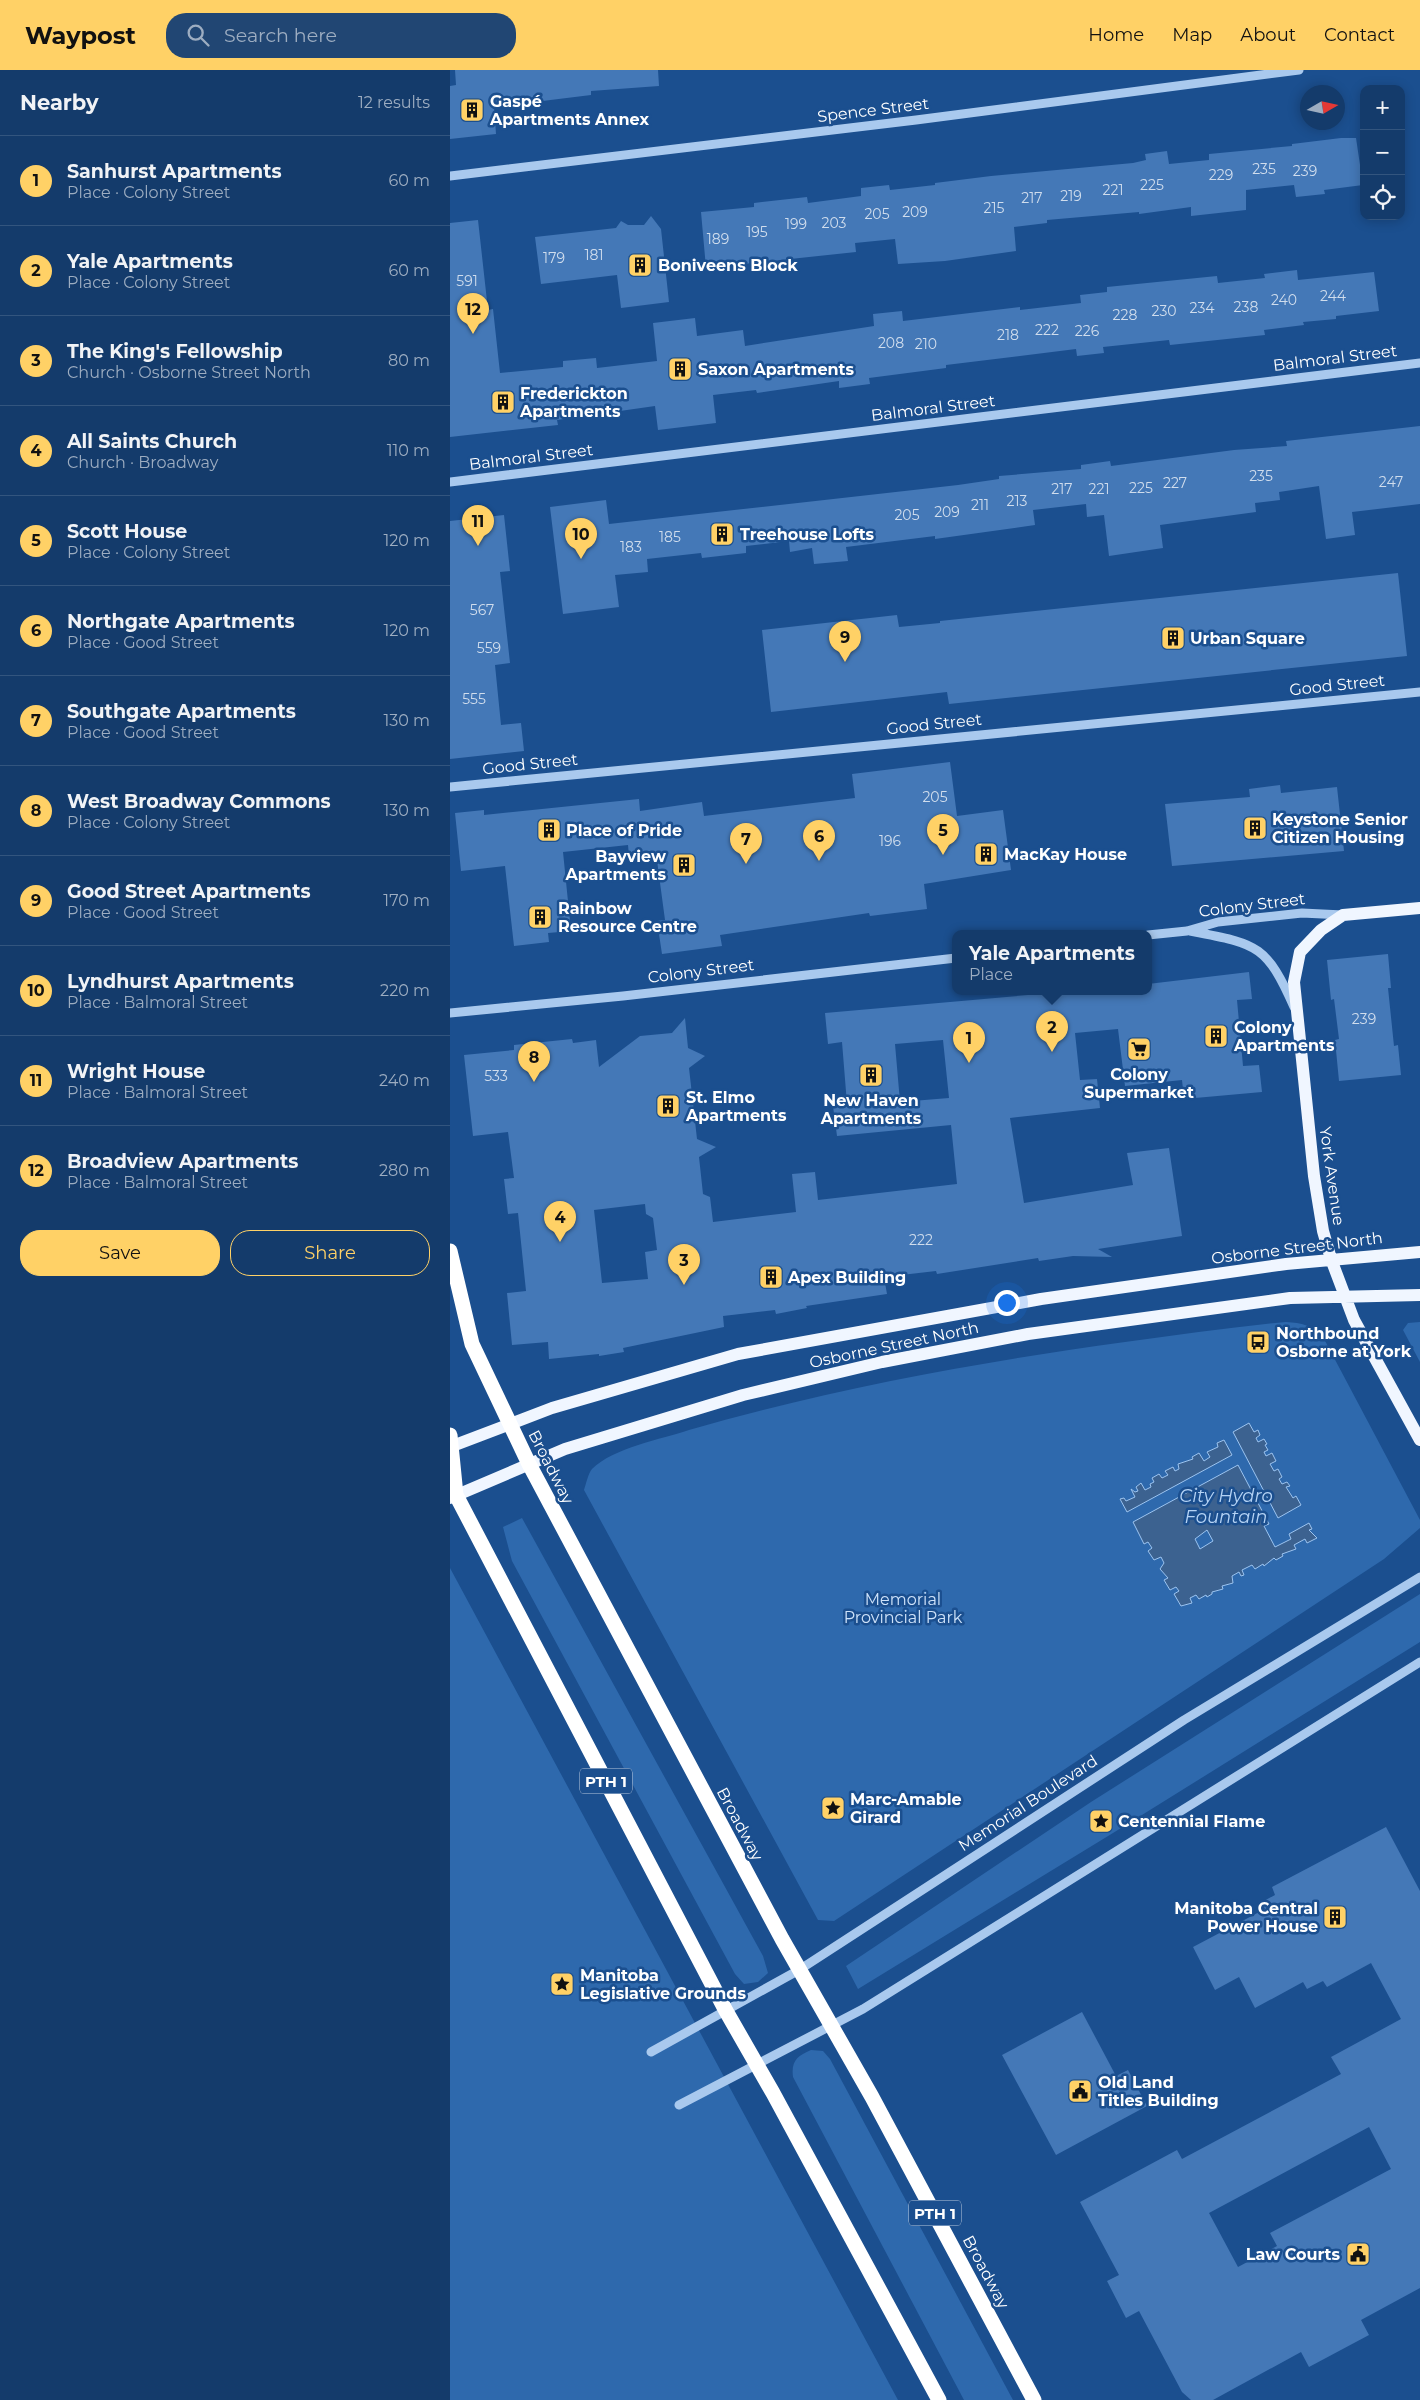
<!DOCTYPE html>
<meta charset="utf-8">
<style>
:root{--surface:#143b6b;--page:#214673;--text:#f1f3f6;--muted:#9dadc1;--line:#33557e;--accent:#ffd166}
body{margin:0;font-family:Montserrat,sans-serif;background:var(--page);color:var(--text)}
.controls{position:absolute;right:15px;top:15px;display:grid;overflow:hidden;border-radius:10px;box-shadow:0 2px 12px #0003}
.controls button{width:45px;height:45px;display:grid;place-items:center;padding:0;border:0;border-bottom:1px solid var(--line);background:var(--surface);color:var(--text);font:25px sans-serif}
.compass{position:absolute;left:850px;top:15px;width:45px;height:45px;border-radius:50%;background:var(--surface);box-shadow:0 2px 12px #0003;rotate:81deg}
.you{position:absolute;left:556px;top:1232px;width:18px;height:18px;margin:-12px;border:4px solid #fff;border-radius:50%;background:#1a73e8;box-shadow:0 0 0 8px #1a73e833}
.badge{display:grid;place-items:center;width:32px;height:32px;border-radius:50%;background:var(--accent);color:#111;font-size:16px;font-weight:700}
.pin{position:absolute;translate:-50% -41px;filter:drop-shadow(0 1px 2px #0008)}
.pin::after{content:'';position:absolute;top:26px;width:18px;height:15px;background:inherit;clip-path:polygon(0 0,100% 0,50% 100%)}
.popup{position:absolute;left:502px;top:860px;width:200px;height:65px;box-sizing:border-box;display:grid;place-content:center;border-radius:10px;background:var(--surface);filter:drop-shadow(0 1px 4px #0005);font-size:16px;white-space:nowrap;color:var(--muted)}
.popup b{font-size:19px;color:var(--text)}
.popup::after{content:'';position:absolute;left:50%;top:100%;margin-left:-10px;border:10px solid transparent;border-top-color:var(--surface)}
.list{margin:0;padding:0;list-style:none}
h2{display:flex;justify-content:space-between;align-items:center;height:65px;margin:0;padding:0 20px;font-size:21px}
h2 small{font-size:16px;font-weight:400;color:var(--muted)}
.list li{display:grid;grid-template-columns:32px 1fr auto;gap:15px;align-items:center;box-sizing:border-box;height:90px;padding:0 20px;border-top:1px solid var(--line)}
.list b{display:block;font-size:19px;white-space:nowrap}
.list p{margin:0;font-size:16px;white-space:nowrap;color:var(--muted)}
.list em{font-size:16px;font-style:normal;color:var(--muted)}
.actions{display:flex;gap:10px;padding:15px 20px}
.actions a{flex:1;padding:11px 0;border:1px solid var(--accent);border-radius:20px;text-align:center;font-size:18px;color:var(--accent)}
.actions .main{background:var(--accent);color:#111}
.icon{flex:none;width:28px;height:28px;fill:none;stroke:currentColor;stroke-width:2;stroke-linecap:round;stroke-linejoin:round}
.map{position:relative;flex:none;width:970px;height:2330px;overflow:hidden}
header{display:flex;align-items:center;gap:30px;box-sizing:border-box;height:70px;padding:0 25px;background:var(--accent);color:#111}
header strong{font-size:24px}
nav{display:flex;gap:28px;margin-inline-start:auto;font-size:18px}
.search{width:350px;height:45px;background:var(--page);display:flex;align-items:center;gap:12px;box-sizing:border-box;padding:0 18px;border-radius:20px;color:var(--muted);font-size:19px}
main{display:flex}
aside{flex:1;background:var(--surface)}
.map>svg:first-child{display:block}
.green{fill:#2e69ad}
.water{fill:#3c6290;stroke:#9cc4f0;fill-rule:evenodd}
.building{fill:#4478b7;fill-rule:evenodd}
.lines{fill:none;stroke-linecap:round;stroke-linejoin:round}
.minor{stroke:#a9c9ee;stroke-width:9}
.major{stroke:#f0f6ff;stroke-width:12}
.highway{stroke:#fff;stroke-width:15}
.labels{text-anchor:middle;dominant-baseline:central;stroke-width:5;stroke-linejoin:round;paint-order:stroke}
.number-label{font-size:14px;fill:#d0dded}
.shield{fill:#1b4f8f;stroke:#bbcadd;stroke-width:1}
.shield-label{font-size:15px;font-weight:bold;fill:#fff}
.poi-label{font-size:16px;font-weight:bold;fill:#fff;stroke:#1b4f8f;text-anchor:start}
.street-label{font-size:16px;fill:#fff;stroke:#1b4f8f}
.park-label{font-size:16px;fill:#cfe3fa;stroke:#1b4f8f}
.water-label{font-size:18px;font-style:italic;fill:#b5d3f5;stroke:#1b4f8f}
</style>
<header>
<strong>Waypost</strong>
<div class="search"><svg class="icon" aria-label="search" viewBox="0 0 24 24"><circle cx="10" cy="10" r="6"/><path d="M15 15l6 6"/></svg>Search here</div>
<nav><a>Home</a><a>Map</a><a>About</a><a>Contact</a></nav>
</header>
<main>
<aside>
<h2>Nearby<small>12 results</small></h2>
<ul class="list">
<li><span class="badge">1</span><div><b>Sanhurst Apartments</b><p>Place · Colony Street</p></div><em>60 m</em></li>
<li><span class="badge">2</span><div><b>Yale Apartments</b><p>Place · Colony Street</p></div><em>60 m</em></li>
<li><span class="badge">3</span><div><b>The King's Fellowship</b><p>Church · Osborne Street North</p></div><em>80 m</em></li>
<li><span class="badge">4</span><div><b>All Saints Church</b><p>Church · Broadway</p></div><em>110 m</em></li>
<li><span class="badge">5</span><div><b>Scott House</b><p>Place · Colony Street</p></div><em>120 m</em></li>
<li><span class="badge">6</span><div><b>Northgate Apartments</b><p>Place · Good Street</p></div><em>120 m</em></li>
<li><span class="badge">7</span><div><b>Southgate Apartments</b><p>Place · Good Street</p></div><em>130 m</em></li>
<li><span class="badge">8</span><div><b>West Broadway Commons</b><p>Place · Colony Street</p></div><em>130 m</em></li>
<li><span class="badge">9</span><div><b>Good Street Apartments</b><p>Place · Good Street</p></div><em>170 m</em></li>
<li><span class="badge">10</span><div><b>Lyndhurst Apartments</b><p>Place · Balmoral Street</p></div><em>220 m</em></li>
<li><span class="badge">11</span><div><b>Wright House</b><p>Place · Balmoral Street</p></div><em>240 m</em></li>
<li><span class="badge">12</span><div><b>Broadview Apartments</b><p>Place · Balmoral Street</p></div><em>280 m</em></li>
</ul>
<div class="actions"><a class="main">Save</a><a>Share</a></div>
</aside>
<div class="map">
<svg width="970" height="2330" viewBox="0 0 970 2330">
<rect width="100%" height="100%" fill="#1b4f8f"/>
<!-- green -->
<path class="green" d="M836,1252c16,1 26,3 37,15l97,183v8l-36,31 -550,362 -16,-1 -234,-430c2,-6 4,-16 8,-21 21,-21 70,-30 97,-39 142,-41 290,-68 436,-88 54,-7 107,-15 161,-20z
M970,1252v40l-17,-32 5,-7z
M72,1448l241,438 5,17 -10,9 -14,2 -9,-10 -223,-413 -9,-34z
M0,1498l448,832h-448z
M970,1524v48l-307,191 -255,156 -12,-23 245,-164z
M361,1980l12,1 7,8 183,341h-49l-171,-323c-2,-16 4,-21 18,-27z"/>
<!-- water -->
<path class="water" d="M799,1353l5,9 4,-2 2,5 -4,3 2,4 6,-3 3,5 -2,1 3,5 -4,2 2,4 6,-3 4,8 -6,3 4,7 4,-2 4,8 -3,2 3,5 5,-2 3,4 -4,1 7,11 3,-2 5,9 -23,13 -45,-86z
M774,1370l8,15 -105,57 -7,-13 4,-1 2,3 9,-4 -4,-8 4,3 3,-1 -2,-4 5,-4 4,7 6,-3 -1,-3 4,-2 -2,-4 7,-4 3,4 6,-3 -3,-4 8,-4 2,4 4,-2 -1,-5 15,-5 -1,-2 7,-4 5,8 6,-4 -3,-5 11,-5 -1,-4z
M788,1395l31,59 -5,2 11,21 16,-8 -2,-5 20,-11 3,6 -3,1 8,8 -10,5 -2,-4 -11,6 2,4 -14,5 1,2 -7,4 -2,-2 -10,8 -1,-2 -8,5 -3,-4 -10,5 2,5 -3,1 -2,-4 -7,4 1,7 -11,3 1,3 -11,3v2l-5,3 -1,-2 -7,4 -3,-4 -6,3 2,5 -11,3 -7,-12 5,-3 -3,-4 -6,3 -6,-10 4,-2 -8,-9 4,-6 -3,-6 -7,3 -6,-9 4,-3 -4,-6 -4,2 -11,-22zM757,1460l6,11 -13,8 -5,-10z"/>
<!-- building -->
<path class="building" d="M5,0h203l1,16 -68,5v4l-97,12 2,27 -46,5v-53l6,-1z
M891,68h15l7,47 -39,5 1,4 -29,3 -2,-12 -48,5v20l-55,6v-9l-52,7v-2l-92,8v3l-33,4 2,24 -71,10 -47,3 -3,-25 -40,4 1,9 -150,16 -5,-56 53,-5v-4l53,-6 1,6 53,-7v-8l28,-3 1,5 45,-5v-2l56,-7 142,-13 13,-3 -1,-6 22,-3 2,13 40,-4v-6l83,-8v-2z
M201,146l10,13 8,73 -48,6 -4,-33 -76,9 -6,-47 81,-9 5,-7 7,4h16z
M28,150l10,90 5,-1 7,64 63,-6v-6l33,-3 1,10 60,-7 -4,-38 42,-5 2,18 46,-6 2,16 129,-20 -1,-12 29,-3 1,10 117,-14v3l61,-7 -1,-8 27,-3v-5l110,-11 1,7 47,-5 -1,-4 33,-4 1,10 76,-8 5,39 -43,5v3l-33,3 1,3 -40,5 1,5 -95,10 -1,-5 -66,7 1,6 -27,3 -1,-7 -130,16v3l-77,10 1,6 -31,4v-7l-82,12 -1,-3 -43,5 3,28 -58,7 -3,-24 -98,14 1,5 -108,12v-214z
M970,356v78l-68,8 3,23 -29,4 -7,-53 -40,6 1,8 -25,3 1,9 -96,13 3,23 -54,8 -5,-41 -17,2 -1,-13 -53,6 2,15 -100,14v-3l-89,11 2,14 -34,3 -2,-16 -22,4 -1,-11 -43,5v7l-44,5 -1,-5 -54,6 1,13 -33,3 4,32 -56,7 -13,-107 56,-7 3,24 349,-39 41,-6v-3l82,-7v-4l29,-4 1,5 123,-16 53,-4 -1,-5z
M54,445l6,56 -10,1 10,91 -15,2 6,60 20,-2 3,28 -74,8v-238z
M948,503l9,83 -458,48 -2,-12 -176,20 -9,-82 135,-15 2,12 41,-4v-2z
M500,692l7,54 46,-6 8,60 -87,14 3,25 -57,7 -1,-3 -149,22 2,11 -60,8 -5,-33 8,-1 -9,-67 -27,3 -1,-11 -65,7 8,79 -23,2 1,9 -35,4 -9,-80 -44,5 -6,-58 29,-3v5l155,-16 1,12 62,-9 2,14 151,-18 -3,-24z
M830,715l1,8 56,-6 7,64 -172,15 -7,-62 85,-7 -1,-8z
M938,884l3,34h-3l6,58 4,-1 3,30 -62,6 -4,-41 4,-1 -5,-40 -3,1 -4,-40z
M799,902l3,27 -15,1 6,66 16,-1 3,27 -78,7 -2,-19 -57,6 -7,-57 -43,4 5,47 17,-1 3,29 -90,10 14,85 109,-18 -6,-32 42,-5 13,88 -84,13 14,8 -39,-1 -34,5 -1,-3 -101,16 -1,-3 -52,6 3,17 -81,12 1,2 -31,6 -1,-4 -52,6 1,11 -101,21 1,4 -25,4v-2l-50,5 -1,-17 -36,3 -5,-52 19,-2 -8,-78 -10,1 -4,-35 10,-1 -6,-46 -35,4 -9,-81 50,-5v-5l58,-6 1,4 23,-3 3,27 41,-31 32,-3 13,-15 3,30 17,8 -16,12 8,71 19,8 -17,10 4,37 7,3 3,25 83,-10 -4,-38 23,-2 3,28 139,-16 -6,-59 -114,11 -4,-30 14,-2 -5,-62 -14,2 -3,-31 249,-22h74v-7zM493,970l6,58 -49,4 -5,-58zM195,1134l1,10 7,4 4,32 -12,2 3,27 -46,4 -8,-73z
M936,1757l34,64v397l-59,32 8,15 -60,32 -8,-15 -88,48h-22l-9,-8 -43,-81 -13,7 -19,-37 12,-6 -39,-73 97,-52 5,9 159,-85 -10,-17 70,-38 -30,-56 -44,24 -4,-6 -16,8 -4,-7 -48,26 -16,-31 -24,13 -22,-43 72,-38 -3,-7 13,-7 -3,-8zM919,2057l22,42 -121,64 7,13 -39,21 -29,-54z
M632,1942l34,64 12,-6 19,36 -91,49 -54,-100z"/>
<g class="lines">
<!-- minor -->
<path class="minor" d="M0,106l466,-56 383,-50
M0,412l970,-119
M0,717l970,-95
M740,861c66,13 76,12 104,76
M698,865l39,-4 31,-9 84,-9 41,2
M0,943l173,-17 333,-38
M201,1982l148,-82 385,-250 236,-143
M229,2035l184,-96 557,-347"/>
<!-- major -->
<path class="major" d="M970,838l-77,7 -22,15 -21,22 -6,30 20,194 9,55 8,28 23,61 66,120
M0,1377l102,-39 186,-54 303,-55 245,-35 134,-12
M0,1428l115,-49 178,-54 139,-33 146,-28 262,-36 130,-3"/>
<!-- highway -->
<path class="highway" d="M0,1181l22,93 57,120 253,475 90,158 162,303
M0,1365l6,60 270,516 47,82 166,307"/>
</g>
<!-- icons -->
<defs>
<g id="building-square" transform="scale(1.25)"><rect x="-9" y="-9" width="18" height="18" rx="4" fill="#ffd166" stroke="#1b4f8f"/><path d="M-4-6H4V6H1V3H-1V6H-4ZM-2.5-4.3h1.7v1.8h-1.7ZM.8-4.3h1.7v1.8H.8ZM-2.5-1h1.7V.8h-1.7ZM.8-1h1.7V.8H.8Z" fill="#111"/></g>
<g id="supermarket-square" transform="scale(1.25)"><rect x="-9" y="-9" width="18" height="18" rx="4" fill="#ffd166" stroke="#1b4f8f"/><path d="M-6-5.5h2.5l.6 2H6L4.5 2H-2.5L-4.4-4H-6ZM-1.5 3.2a1.3 1.3 0 1 0 .1 0ZM3 3.2a1.3 1.3 0 1 0 .1 0Z" fill="#111"/></g>
<g id="bus-square" transform="scale(1.25)"><rect x="-9" y="-9" width="18" height="18" rx="4" fill="#ffd166" stroke="#1b4f8f"/><path d="M-5-6H5V4H4V6H2V4H-2V6H-4V4H-5ZM-3.5-4V0h7V-4ZM-3.5 1.2v1.5H-2V1.2ZM2 1.2v1.5H3.5V1.2Z" fill="#111"/></g>
<g id="sight-square" transform="scale(1.25)"><rect x="-9" y="-9" width="18" height="18" rx="4" fill="#ffd166" stroke="#1b4f8f"/><path d="M0-6L1.8-2.2L6-1.7L2.9 1.2L3.7 5.4L0 3.3L-3.7 5.4L-2.9 1.2L-6-1.7L-1.8-2.2Z" fill="#111"/></g>
<g id="civic-square" transform="scale(1.25)"><rect x="-9" y="-9" width="18" height="18" rx="4" fill="#ffd166" stroke="#1b4f8f"/><path d="M-.6-6.5H3V-4.5H.6V-3L4-1V1h2V6H-6V1h2V-1L-.6-3ZM-1.2 2.5V6h2.4V2.5Z" fill="#111"/></g>
</defs>
<g fill-rule="evenodd">
<use href="#building-square" x="22" y="40"/>
<use href="#building-square" x="190" y="195"/>
<use href="#building-square" x="230" y="299"/>
<use href="#building-square" x="53" y="332"/>
<use href="#building-square" x="272" y="464"/>
<use href="#building-square" x="723" y="568"/>
<use href="#building-square" x="805" y="758"/>
<use href="#building-square" x="99" y="760"/>
<use href="#building-square" x="536" y="784"/>
<use href="#building-square" x="234" y="795"/>
<use href="#building-square" x="90" y="847"/>
<use href="#building-square" x="766" y="966"/>
<use href="#supermarket-square" x="689" y="979"/>
<use href="#building-square" x="421" y="1005"/>
<use href="#building-square" x="218" y="1036"/>
<use href="#building-square" x="321" y="1207"/>
<use href="#bus-square" x="808" y="1272"/>
<use href="#sight-square" x="383" y="1738"/>
<use href="#sight-square" x="651" y="1751"/>
<use href="#building-square" x="885" y="1847"/>
<use href="#sight-square" x="112" y="1914"/>
<use href="#civic-square" x="630" y="2021"/>
<use href="#civic-square" x="908" y="2184"/>
</g>
<g class="labels">
<!-- number labels -->
<g class="number-label">
<text x="814" y="99">235</text>
<text x="855" y="101">239</text>
<text x="771" y="105">229</text>
<text x="702" y="115">225</text>
<text x="663" y="120">221</text>
<text x="621" y="126">219</text>
<text x="582" y="128">217</text>
<text x="544" y="138">215</text>
<text x="465" y="142">209</text>
<text x="427" y="144">205</text>
<text x="384" y="153">203</text>
<text x="346" y="154">199</text>
<text x="307" y="162">195</text>
<text x="268" y="169">189</text>
<text x="144" y="185">181</text>
<text x="104" y="188">179</text>
<text x="17" y="211">591</text>
<text x="883" y="226">244</text>
<text x="834" y="230">240</text>
<text x="796" y="237">238</text>
<text x="752" y="238">234</text>
<text x="714" y="241">230</text>
<text x="675" y="245">228</text>
<text x="597" y="260">222</text>
<text x="637" y="261">226</text>
<text x="558" y="265">218</text>
<text x="441" y="273">208</text>
<text x="476" y="274">210</text>
<text x="811" y="406">235</text>
<text x="941" y="412">247</text>
<text x="725" y="413">227</text>
<text x="691" y="418">225</text>
<text x="612" y="419">217</text>
<text x="649" y="419">221</text>
<text x="567" y="431">213</text>
<text x="530" y="435">211</text>
<text x="497" y="442">209</text>
<text x="457" y="445">205</text>
<text x="220" y="467">185</text>
<text x="181" y="477">183</text>
<text x="32" y="540">567</text>
<text x="39" y="578">559</text>
<text x="24" y="629">555</text>
<text x="485" y="727">205</text>
<text x="440" y="771">196</text>
<text x="914" y="949">239</text>
<text x="46" y="1006">533</text>
<text x="471" y="1170">222</text>
</g>
<!-- shield labels -->
<g class="shield">
<rect x="130" y="1698.5" width="52" height="25" rx="4"/>
<rect x="459" y="2130.5" width="52" height="25" rx="4"/>
</g>
<g class="shield-label">
<text x="156" y="1711">PTH 1</text>
<text x="485" y="2143">PTH 1</text>
</g>
<!-- poi labels -->
<g class="poi-label">
<text x="40" y="31">Gaspé<tspan x="40" dy="18">Apartments Annex</tspan></text>
<text x="208" y="195">Boniveens Block</text>
<text x="248" y="299">Saxon Apartments</text>
<text x="70" y="323">Frederickton<tspan x="70" dy="18">Apartments</tspan></text>
<text x="290" y="464">Treehouse Lofts</text>
<text x="740" y="568">Urban Square</text>
<text x="822" y="749">Keystone Senior<tspan x="822" dy="18">Citizen Housing</tspan></text>
<text x="116" y="760">Place of Pride</text>
<text x="554" y="784">MacKay House</text>
<text x="216" y="786" text-anchor="end">Bayview<tspan x="216" dy="18">Apartments</tspan></text>
<text x="108" y="838">Rainbow<tspan x="108" dy="18">Resource Centre</tspan></text>
<text x="784" y="957">Colony<tspan x="784" dy="18">Apartments</tspan></text>
<text x="689" y="1004" text-anchor="middle">Colony<tspan x="689" dy="18">Supermarket</tspan></text>
<text x="236" y="1027">St. Elmo<tspan x="236" dy="18">Apartments</tspan></text>
<text x="421" y="1030" text-anchor="middle">New Haven<tspan x="421" dy="18">Apartments</tspan></text>
<text x="338" y="1207">Apex Building</text>
<text x="826" y="1263">Northbound<tspan x="826" dy="18">Osborne at York</tspan></text>
<text x="400" y="1729">Marc-Amable<tspan x="400" dy="18">Girard</tspan></text>
<text x="668" y="1751">Centennial Flame</text>
<text x="868" y="1838" text-anchor="end">Manitoba Central<tspan x="868" dy="18">Power House</tspan></text>
<text x="130" y="1905">Manitoba<tspan x="130" dy="18">Legislative Grounds</tspan></text>
<text x="648" y="2012">Old Land<tspan x="648" dy="18">Titles Building</tspan></text>
<text x="890" y="2184" text-anchor="end">Law Courts</text>
</g>
<!-- street labels -->
<g class="street-label">
<text transform="translate(423 40) rotate(-7)">Spence Street</text>
<text transform="translate(885 288) rotate(-7)">Balmoral Street</text>
<text transform="translate(483 338) rotate(-7)">Balmoral Street</text>
<text transform="translate(81 387) rotate(-7)">Balmoral Street</text>
<text transform="translate(887 615) rotate(-6)">Good Street</text>
<text transform="translate(484 654) rotate(-6)">Good Street</text>
<text transform="translate(80 694) rotate(-6)">Good Street</text>
<text transform="translate(802 835) rotate(-7)">Colony Street</text>
<text transform="translate(251 901) rotate(-7)">Colony Street</text>
<text transform="translate(882 1106) rotate(82)">York Avenue</text>
<text transform="translate(847 1178) rotate(-7)">Osborne Street North</text>
<text transform="translate(444 1275) rotate(-12)">Osborne Street North</text>
<text transform="translate(101 1397) rotate(63)">Broadway</text>
<text transform="translate(578 1733) rotate(-33)">Memorial Boulevard</text>
<text transform="translate(290 1754) rotate(62)">Broadway</text>
<text transform="translate(536 2202) rotate(62)">Broadway</text>
</g>
<!-- park labels -->
<g class="park-label">
<text x="453" y="1529">Memorial<tspan x="453" dy="18">Provincial Park</tspan></text>
</g>
<!-- water labels -->
<g class="water-label">
<text x="776" y="1426">City Hydro<tspan x="776" dy="21">Fountain</tspan></text>
</g>
</g>
</svg>
<div class="controls">
<button>+</button>
<button>−</button>
<button><svg class="icon" aria-label="locate" viewBox="0 0 24 24"><circle cx="12" cy="12" r="6"/><path d="M12 2v4M12 18v4M2 12h4M18 12h4"/></svg></button>
</div>
<svg class="compass" viewBox="-18 -18 36 36"><path d="M0-13l5 13h-10z" fill="#e53935"/><path d="M0 13l5-13h-10z" fill="#9dadc1"/></svg>
<div class="you"></div>
<div class="pin badge" style="left:519px;top:993px">1</div>
<div class="pin badge" style="left:602px;top:982px">2</div>
<div class="popup"><b>Yale Apartments</b>Place</div>
<div class="pin badge" style="left:234px;top:1215px">3</div>
<div class="pin badge" style="left:110px;top:1172px">4</div>
<div class="pin badge" style="left:493px;top:785px">5</div>
<div class="pin badge" style="left:369px;top:791px">6</div>
<div class="pin badge" style="left:296px;top:794px">7</div>
<div class="pin badge" style="left:84px;top:1012px">8</div>
<div class="pin badge" style="left:395px;top:592px">9</div>
<div class="pin badge" style="left:131px;top:489px">10</div>
<div class="pin badge" style="left:28px;top:476px">11</div>
<div class="pin badge" style="left:23px;top:264px">12</div>
</div>
</main>
